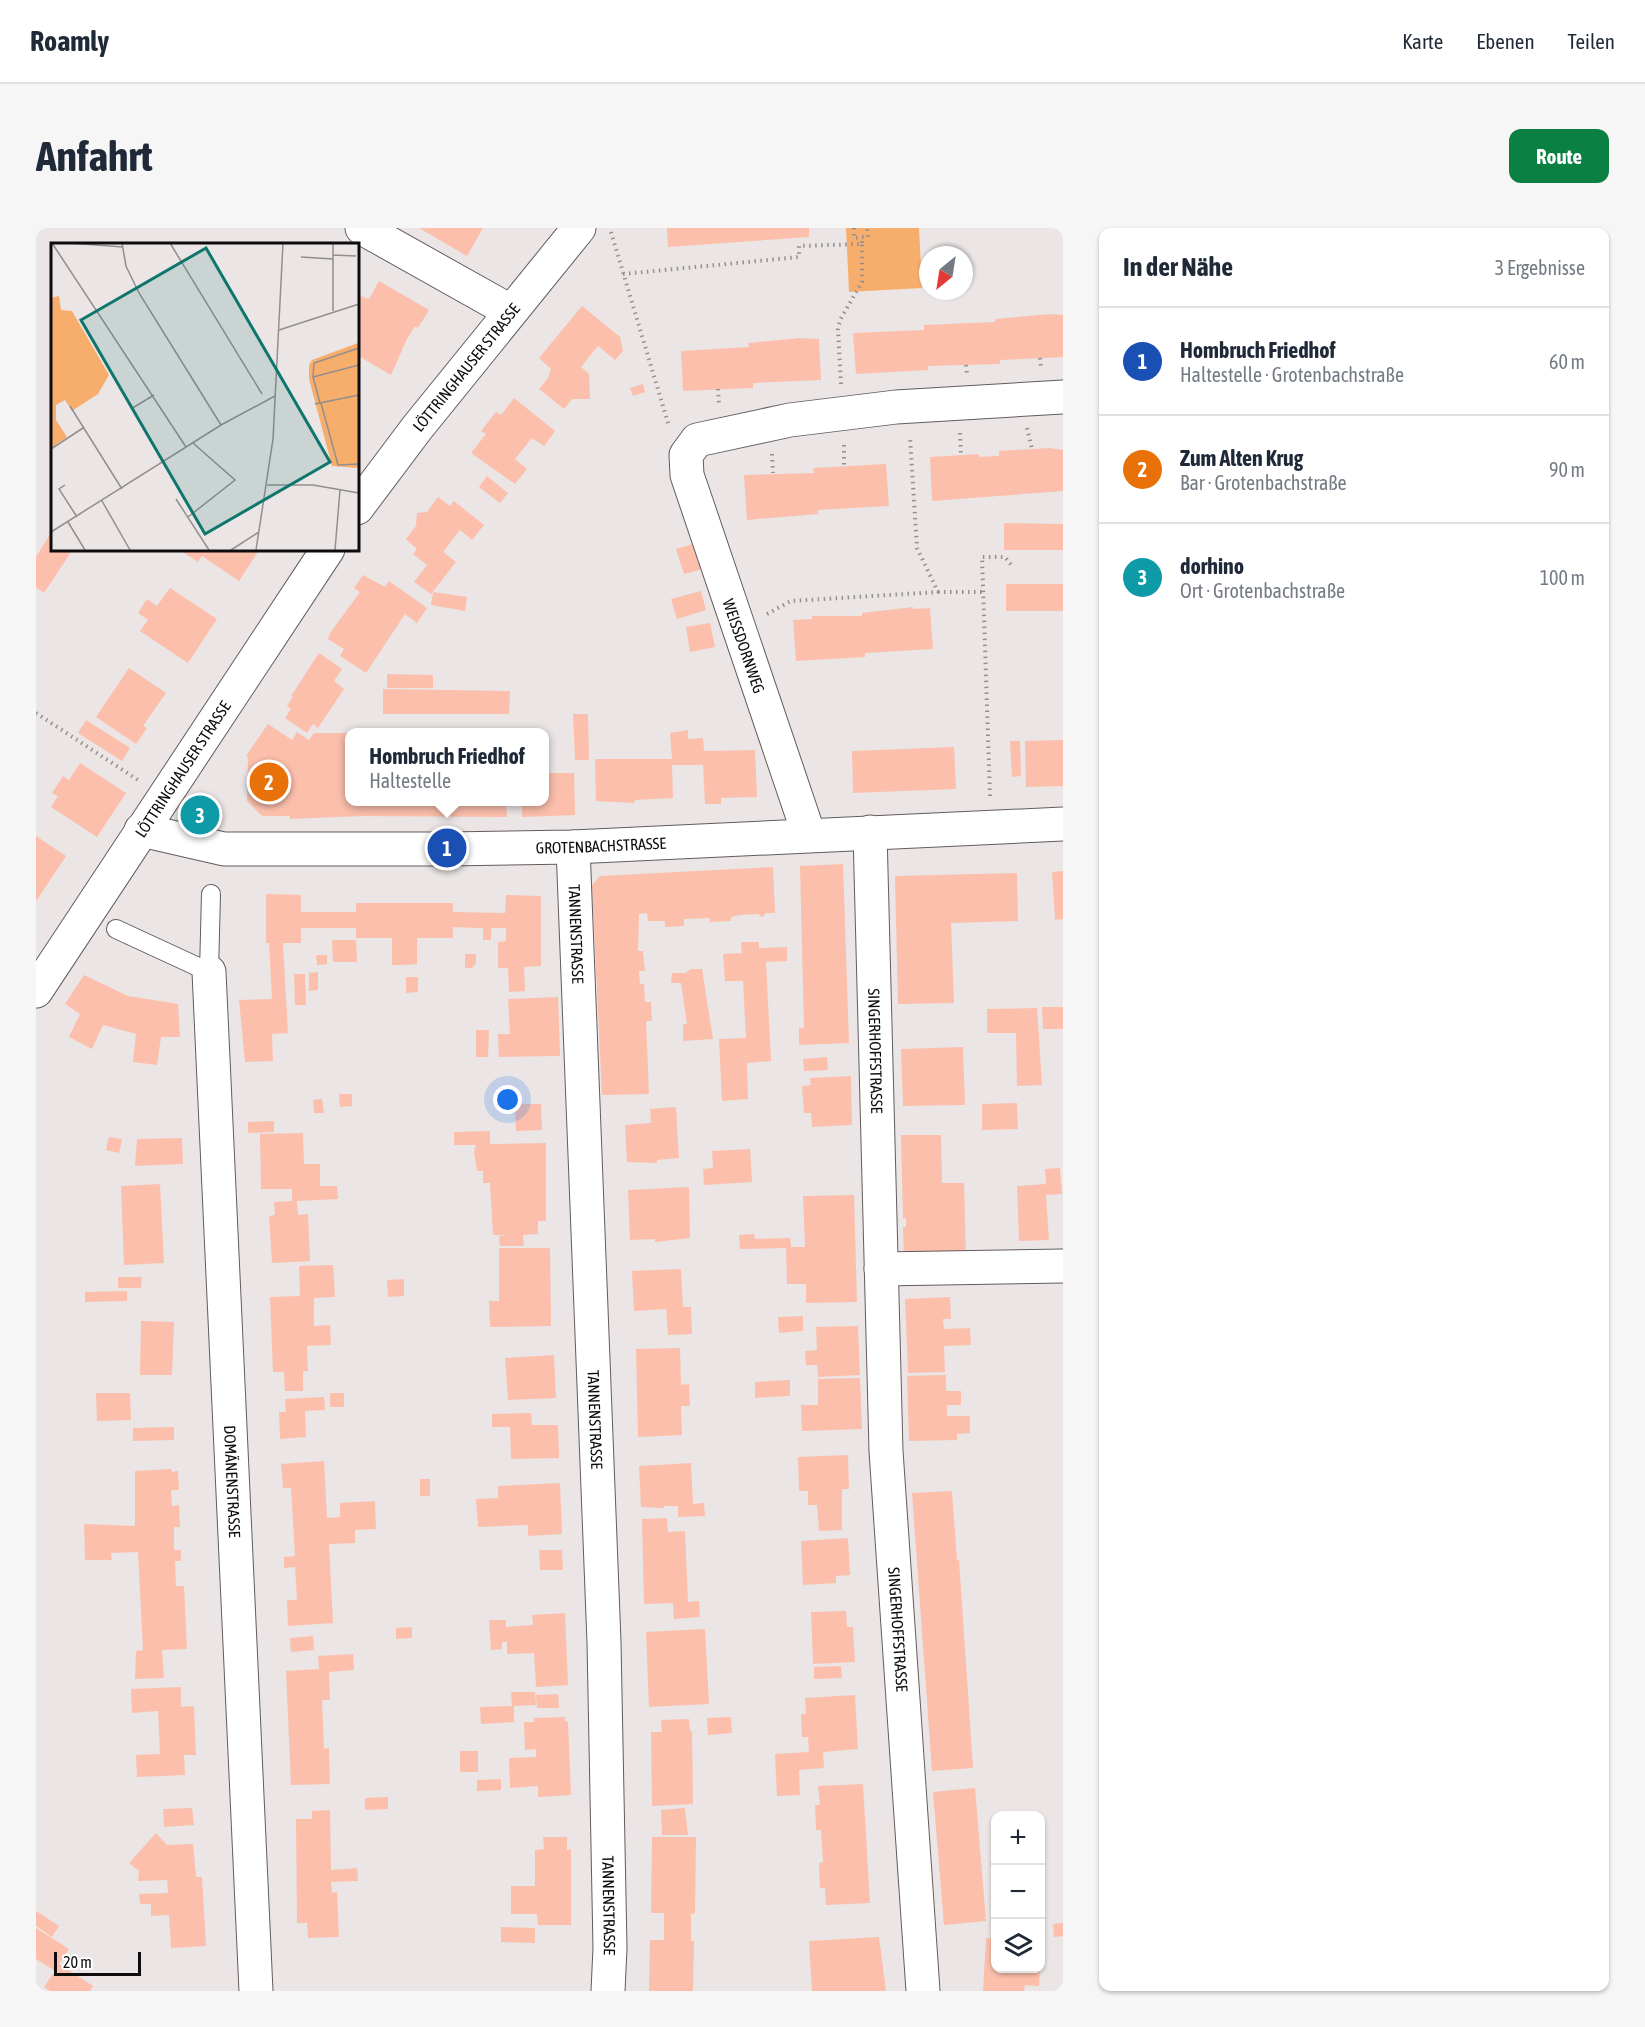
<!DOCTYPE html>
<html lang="de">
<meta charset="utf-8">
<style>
:root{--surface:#fff;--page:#f6f6f7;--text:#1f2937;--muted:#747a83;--line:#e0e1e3;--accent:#0b8043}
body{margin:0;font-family:"Asap Condensed",sans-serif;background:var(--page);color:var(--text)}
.controls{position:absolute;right:18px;bottom:18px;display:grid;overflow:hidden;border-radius:12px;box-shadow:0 2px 4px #0004}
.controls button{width:54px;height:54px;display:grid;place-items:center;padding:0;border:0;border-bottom:2px solid var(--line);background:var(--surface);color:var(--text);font:30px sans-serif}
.compass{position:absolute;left:883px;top:18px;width:54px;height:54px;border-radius:50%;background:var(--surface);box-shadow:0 2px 4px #0004;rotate:210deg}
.scale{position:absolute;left:18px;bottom:15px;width:87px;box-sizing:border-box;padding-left:6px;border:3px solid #0e0c0c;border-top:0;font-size:16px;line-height:21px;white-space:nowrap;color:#0e0c0c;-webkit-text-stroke:4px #fff;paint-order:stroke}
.you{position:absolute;left:472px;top:872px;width:21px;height:21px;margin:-15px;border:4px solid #fff;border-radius:50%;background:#1a73e8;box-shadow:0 0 0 9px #1a73e833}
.badge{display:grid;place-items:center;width:39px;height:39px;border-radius:50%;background:var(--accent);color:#fff;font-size:20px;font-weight:700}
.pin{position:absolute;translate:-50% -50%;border:3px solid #fff;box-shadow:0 2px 6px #0006}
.popup{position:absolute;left:309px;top:500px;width:204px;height:78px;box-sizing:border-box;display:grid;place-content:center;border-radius:12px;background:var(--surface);filter:drop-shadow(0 2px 4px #0005);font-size:20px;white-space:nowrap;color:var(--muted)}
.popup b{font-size:22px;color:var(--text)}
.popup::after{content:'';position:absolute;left:50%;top:100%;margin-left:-12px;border:12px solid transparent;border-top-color:var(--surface)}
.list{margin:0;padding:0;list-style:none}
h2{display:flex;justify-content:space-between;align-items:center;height:78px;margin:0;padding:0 24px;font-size:26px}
h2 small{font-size:20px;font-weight:400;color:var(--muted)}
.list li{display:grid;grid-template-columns:39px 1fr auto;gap:18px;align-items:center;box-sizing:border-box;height:108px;padding:0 24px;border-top:2px solid var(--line)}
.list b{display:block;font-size:22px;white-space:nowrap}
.list p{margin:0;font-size:20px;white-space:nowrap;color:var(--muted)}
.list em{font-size:20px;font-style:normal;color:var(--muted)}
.icon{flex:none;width:33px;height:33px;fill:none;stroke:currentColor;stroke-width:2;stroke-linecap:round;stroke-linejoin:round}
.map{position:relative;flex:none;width:1027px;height:1763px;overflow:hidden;border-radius:12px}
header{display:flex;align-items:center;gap:36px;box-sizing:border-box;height:84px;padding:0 30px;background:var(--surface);border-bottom:2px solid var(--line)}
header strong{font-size:28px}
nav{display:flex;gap:33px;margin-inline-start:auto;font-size:21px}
.intro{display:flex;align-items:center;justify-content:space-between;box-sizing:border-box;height:144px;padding:0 36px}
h1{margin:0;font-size:42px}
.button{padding:15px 27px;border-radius:12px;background:var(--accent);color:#fff;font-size:21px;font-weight:700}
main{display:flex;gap:36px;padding:0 36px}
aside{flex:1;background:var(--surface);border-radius:12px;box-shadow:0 2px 4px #0004}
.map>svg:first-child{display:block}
.green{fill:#f7ae6c}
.building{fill:#fcbfac}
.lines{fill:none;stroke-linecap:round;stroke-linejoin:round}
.service-casing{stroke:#625c5d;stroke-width:20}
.minor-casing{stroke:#625c5d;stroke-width:35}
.tertiary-casing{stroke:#625c5d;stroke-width:35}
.path{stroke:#949090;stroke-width:4;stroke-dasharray:1.5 4.5;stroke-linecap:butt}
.service{stroke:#fff;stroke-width:18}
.minor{stroke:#fff;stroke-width:33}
.tertiary{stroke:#fff;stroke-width:33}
.labels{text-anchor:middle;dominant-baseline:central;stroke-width:4.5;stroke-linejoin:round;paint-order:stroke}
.street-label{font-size:16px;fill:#0e0c0c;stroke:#fff}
.inset-road{fill:none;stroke:#938e8e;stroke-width:1.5}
.view{fill:#0f766e;fill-opacity:0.15;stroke:#0f766e;stroke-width:3}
.inset-edge{fill:none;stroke:#0e0c0c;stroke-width:3}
</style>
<header>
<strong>Roamly</strong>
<nav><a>Karte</a><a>Ebenen</a><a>Teilen</a></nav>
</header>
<div class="intro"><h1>Anfahrt</h1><a class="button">Route</a></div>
<main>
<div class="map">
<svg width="1027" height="1763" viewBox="0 0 1027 1763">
<rect width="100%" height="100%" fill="#ebe5e5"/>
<!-- green -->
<path class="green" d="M810,0h73l3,60 -73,4z"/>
<!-- building -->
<path class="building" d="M383,0h64l-16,28z
M631,0h142v9l-141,10z
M343,53l50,29 -11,18 -3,-2 -9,15 -15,34 -34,-20v-60l12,4z
M546,78l38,31 3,14 -8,9 -17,-14 -17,21 8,7 1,25h-18l-8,10 -25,-20 9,-11 3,-9 -12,-11z
M1014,86l13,1v42l-63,3v4l-72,2v4l-72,4 -3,-41 71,-3v-5l71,-3v-3z
M764,110l19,1 2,41 -68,3v5l-70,3 -2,-40 68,-4 -1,-4z
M607,156l2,8 -12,4 -3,-8z
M478,170l41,33 -11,15 -12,-8 -17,21 12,10 -12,15 -44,-31 15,-19 -5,-3 15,-19 5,3z
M1013,220l14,2v41l-131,10 -2,-44 49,-3v3l20,-1v-5z
M850,236l3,42 -71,4v4l-71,6 -3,-45 70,-2 -1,-5z
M451,248l21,17 -8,10 -21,-16z
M402,269l12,9 4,-5 30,24 -12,15 -12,-10 -17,22 13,10 -25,32 -17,-12 13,-17 -14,-11 4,-5 -11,-10 10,-13 1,-13 10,-1z
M968,295l59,1v26h-59z
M16,303v18h21l-29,44 -8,-6v-30z
M663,314l7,26 -22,6 -8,-25z
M142,321h79l2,1 -20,31 -37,-25 -4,6z
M327,347l22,12 4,-6 38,27 -10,15 -12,-9 -39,59 -26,-17 4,-7 -16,-10 2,-6 30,-41 -6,-4z
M970,356h57v27h-57z
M134,360l47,31 -29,44 -48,-32 8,-11 -10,-7 9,-14 10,7z
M665,363l5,19 -29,9 -6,-20z
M397,364l34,5 -2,14 -34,-6z
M877,379v2l17,-1 3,41 -68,4v4l-69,4 -3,-41 19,-1v-3h50v-3z
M674,395l5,24 -25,5 -4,-25z
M283,425l23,16 -8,12 10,8 -26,39 -5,-4 -6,9 -22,-15 6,-9 -4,-3 6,-9 -2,-1z
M93,440l37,25 -23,33 4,2 -11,16 -40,-27z
M351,446l46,1v13h-46z
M347,461l127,2 -1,23h-126z
M537,486h15l1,46h-14z
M50,492l44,28 -8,13 -44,-28z
M232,496l24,16 5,-8 12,8 5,-7h36v69h156l1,15 -144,-1 -73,3v-3h-28l-15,-15 1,-44 -2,-1z
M652,502v9l15,-1 1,13 51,-1 2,47 -36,1v6h-16l-2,-39h-31l1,33 -38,2 -1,3 -38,-2 -1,-42h77l-2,-26z
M508,510h3l2,35h25l1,42 -53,2v-15h22z
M1027,512v46l-37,1 -1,-46z
M974,513h10l1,35 -9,1z
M918,519l2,42 -103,4 -1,-42z
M44,535l46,30 -29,44 -46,-30 7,-11 -6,-3 11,-17 6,4z
M0,608l30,20 -30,45z
M807,636l6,179 -50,2v-17h5l-4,-162z
M737,639l2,46h-9l-4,4 -4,-3 -18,1 -9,2v4l-21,1v-4l-26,1v7l-19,1v-6h-17l-1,-8 -8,1 -1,37h5l2,20h-6l1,13h4l1,18h6l1,19h-6l3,73 -47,1 -10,-210 8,-9z
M1027,643v48l-8,1 -3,-48z
M981,645l1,48 -67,2 3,80 -56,1 -3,-128z
M230,666l35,1v17h55v-9h97v9l52,1 1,-18 35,1v70l-17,1 1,24 -16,1 -1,-24h-10v-26l8,-1v-13h-15v12h-8v-12h-7l-23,-1v11h-36v26l-13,1h-12v-27h-36v-10h-55v15h-18l5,90 -16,1 1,27 -28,1 -6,-62 33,-1 -3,-56h-3z
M296,712h24l1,22h-24z
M705,714h18v6l28,-1v14l-21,1 5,99 -24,2 1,36 -26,2 -3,-62 27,-1 -3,-57h-18l-2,-27 19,-1z
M429,726h11v9l-4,5h-7z
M280,727h11v9l-10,1z
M655,741h11l11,70 -30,2v-17h4l-6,-41h-10l1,-10h13z
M282,744v18l-9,1v-18z
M258,746h11l1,31h-11z
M48,747l44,21 50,8 2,33h-19l-4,28 -24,-3 3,-28 -33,-9 -11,24 -23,-12 11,-23 -15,-10z
M370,749h12v15l-12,1z
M522,769l2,59 -61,1 -1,-23h12l-2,-35z
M1006,779h21v22h-20z
M1001,780l5,77 -25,1 -1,-53h-29v-24z
M440,802h13l-1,27h-12z
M927,819l2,58 -62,1 -2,-57z
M791,829l1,13 -24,1 -1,-12z
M815,848l1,49 -40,2 -1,-14h-7l-2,-27 9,-1 -1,-7z
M303,866h13v12l-12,1z
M286,871l2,14h-10l-1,-13z
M981,875l1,26 -36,1v-26z
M479,876h26l1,26 -26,1z
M640,879l3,51 -22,2v3l-30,-1 -2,-37 26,-2 -1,-14z
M238,893v11l-26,1v-11z
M454,903v13l56,-1v78h-8v13l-15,1 1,11h-24l-1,-10 10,-1h-16l-3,-52h-7v-12h-6l-3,-19 2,-7h-22v-13z
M267,905l1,31h16v22h17l1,13 -41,2 1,14 10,-1 2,47 -38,2 -3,-47 6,-1 -1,-13 18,-1v-12h-31l-1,-55z
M865,907h40l1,48h22l2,73 -62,2 -1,-31h3v-9h-3z
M73,909l13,2 -3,14 -13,-3z
M146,910l1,26 -48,2 2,-27z
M714,921l2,33 -48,3 -1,-16 10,-1 -1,-17z
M1024,940l2,26 -16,1 3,45 -30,1 -2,-55 29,-2 -1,-15z
M124,956l4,79 -40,2 -3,-79z
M653,959l1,51 -35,4v-3l-25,1 -2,-50z
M818,967l3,107 -51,1v-19h-19l-1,-36 -46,1 -1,-14 15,-1 1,5 35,-1 1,9h14l-2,-51z
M463,1020h51l1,78 -61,1 -1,-26h10z
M297,1037l2,32 -21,1v28l16,-1 1,20 -24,1 1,25h-5v20h-18l-1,-19h-11l-3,-75 30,-1 -1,-30z
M645,1041l2,38h8l1,27 -24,1 -2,-26 -32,2 -2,-40z
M82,1049h24l-1,11h-23z
M368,1051v17l-16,1 -1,-17z
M91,1063v10l-42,1v-10z
M914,1069l1,22h-8l1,10 26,-1 1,17 -27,1 1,26 -37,1 -3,-74z
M767,1088v15l-24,2 -1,-16z
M105,1093l33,1 -2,53h-32z
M822,1098l2,49 -42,2 -1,-12h-11l-1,-14 12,-1 -1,-23z
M644,1120l1,37 8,-1 1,22h-9l1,29 -44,2 -2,-88z
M518,1127l2,43 -48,2 -3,-42z
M910,1147v16h15v14h-14v11h23v17l-13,1v6l-48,1 -2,-65z
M824,1150l2,51 -60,2 -1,-26h17v-26z
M754,1152v16l-35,2v-16z
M60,1165h34l1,27 -34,1z
M294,1165h14v14h-14z
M288,1169l1,13 -20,1 1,26 -26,2 -1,-27h7l-1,-13z
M495,1185l1,12h26l1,33 -48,1 -1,-32h-18v-13z
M138,1199v13l-41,1v-13z
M812,1227l1,34h-7v41l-23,1 -2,-26h-9v-14h-9l-1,-34z
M288,1233l3,57 13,-1v-14l35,-2 1,28 -21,1v13l-26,1 4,79 -45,3 -1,-26h10l-2,-33 -11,1v-11l11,-1 -4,-68h-8l-2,-24z
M655,1235l2,41 11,-1 1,13 -27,1v-11h-14v2l-23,-1 -2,-41z
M135,1241l1,3 6,-1 1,19h-8l1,16 7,-1 1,22h-6v23h7v11h-6l1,25h8l3,63 -25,1 2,28 -29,1 1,-28 7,-1 -5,-98 -27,1 1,7h-27l-1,-36 51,2v-55z
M384,1251h10v17h-10z
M524,1255l2,51 -34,2v-11l-50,2 -2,-28 22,-1v-12z
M916,1263l5,69h2l14,208 -41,3 -20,-278z
M631,1290l1,14 17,-1 3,71 11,-1 1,16 -26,2 -1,-16 -29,1 -2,-85z
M812,1310l2,37 -14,1v7l-33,2 -2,-44z
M503,1322h23l1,20h-23z
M810,1383l1,16h6l2,35 -42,2 -2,-52z
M529,1385l3,72 -32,2 -2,-34 -27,1v-12h-5v7l-11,1 -2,-30h17v7l27,-2 -1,-10z
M376,1399v11l-16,1v-11z
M669,1401l4,75 -60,3 -3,-75z
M277,1408l1,14 -23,2 -1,-14z
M317,1426l1,16 -25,2 1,28h-8l2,49 5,-1 1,36 -39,1 -5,-114 33,-2 -1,-13z
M805,1438l1,12 -28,1v-12z
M145,1459v20l13,-1 2,49h-12l1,20 -48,2 -1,-22 24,-1 -2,-43 -26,2 -1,-24z
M475,1464h24l1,13 -22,1v16l-33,2 -1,-17 32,-1z
M522,1466l1,14h-22l-1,-13z
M819,1467l3,54 -35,3 1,16 -25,2 1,25 -23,1 -2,-42 34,-2 -1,-15h-6l-1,-23h5l-1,-16z
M530,1489l-2,3 4,2 3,73 -33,2v-11l-28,2 -1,-30 27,-1v-8l-11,1 -1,-28h10v-4z
M695,1489l1,16 -24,2 -1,-17z
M653,1491l1,12h2l1,73 -41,2 -1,-74h11l-1,-12z
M424,1523h18v21h-18z
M465,1551v11l-24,1v-11z
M827,1556l7,119 -44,2 -1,-17h-5l-1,-25 4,-1 -2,-32h-5l-1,-25h5l-2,-19z
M939,1560l11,133 -42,4 -11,-133z
M352,1569v12l-23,1v-12z
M156,1580l2,17 -30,2 -1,-18z
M649,1580l3,27h-26l-1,-25z
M294,1582l1,60 26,-2 1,13 -27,1 1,11 5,-1 2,45 -31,1 -1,-15h-10l-1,-104h16v-8z
M120,1605l11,12 26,-1 3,33h6l4,69 -35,2 -2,-33 -18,1v-12h-11l-1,-10 29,-1 -1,-13 -29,1 1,-10 -10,-8z
M507,1609h24v13l4,-1v76h-33l-1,-11h-26v-28h24v-36l9,-1z
M616,1609h44l-1,76 -4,1v27h3l-1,50h-44l1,-51h14v-27h-13z
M0,1683l23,15 -7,11 -16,-11z
M1027,1695v13l-9,1 -1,-13z
M465,1699l34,1v15l-34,-1z
M0,1700l33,21 -10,15 34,22 -3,5h-40l-6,-4 11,-16 -19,-12z
M843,1709l7,54h-74l-3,-50z
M950,1710l10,1v29h44l-1,18 -14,-1 -1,6h-41z"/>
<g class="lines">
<!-- service casing -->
<g class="service-casing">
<path id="service" d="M80,701l93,43 2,-78"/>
</g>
<!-- minor casing -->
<g class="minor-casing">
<g id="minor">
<path d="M326,0l148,83"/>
<path id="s1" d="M105,602l83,19h223l126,-2 490,-23"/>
<path id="s2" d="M834,604l16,619 37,540"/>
<path d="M773,607l-122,-360 -1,-20 11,-15 93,-20 106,-13 167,-10"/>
<path id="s3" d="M537,619l31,795 6,306 -2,43"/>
<path id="s4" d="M173,744l47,1019"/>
<path d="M845,1041l182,-3"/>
</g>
</g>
<!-- tertiary casing -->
<g class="tertiary-casing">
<g id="tertiary">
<path id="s5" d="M321,280l60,-80 162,-200"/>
<path id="s6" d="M0,763l292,-442"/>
</g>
</g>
<!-- path -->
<path class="path" d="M818,0v10l8,-1
M575,4l58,194
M587,46l176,-17v-11l63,-2v-7h6l-1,-9
M1004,130l1,9
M930,137l1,9
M805,156l-3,-55 2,-9 22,-38v-38
M682,161l1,16
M991,200l5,21
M924,205l1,22
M808,217v21
M736,226l1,19
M902,364h45
M731,386l24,-13 147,-9 -21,-44 -7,-111
M0,485l102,67
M954,568l-8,-239h23l7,9"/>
<!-- service -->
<use href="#service" class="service"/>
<!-- minor -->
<use href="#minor" class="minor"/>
<!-- tertiary -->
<use href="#tertiary" class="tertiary"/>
</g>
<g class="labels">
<!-- street labels -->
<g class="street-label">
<text stroke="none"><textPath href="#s5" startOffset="178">LÖTTRINGHAUSER STRASSE</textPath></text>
<text transform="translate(708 418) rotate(71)">WEISSDORNWEG</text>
<text stroke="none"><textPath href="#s6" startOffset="266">LÖTTRINGHAUSER STRASSE</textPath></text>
<text stroke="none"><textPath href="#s1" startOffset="462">GROTENBACHSTRASSE</textPath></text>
<text stroke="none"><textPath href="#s3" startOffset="87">TANNENSTRASSE</textPath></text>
<text stroke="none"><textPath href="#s2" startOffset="219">SINGERHOFFSTRASSE</textPath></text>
<text stroke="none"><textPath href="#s3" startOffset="573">TANNENSTRASSE</textPath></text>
<text stroke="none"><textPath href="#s4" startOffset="510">DOMÄNENSTRASSE</textPath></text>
<text stroke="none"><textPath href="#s2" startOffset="798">SINGERHOFFSTRASSE</textPath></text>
<text stroke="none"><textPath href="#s3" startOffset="1059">TANNENSTRASSE</textPath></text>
</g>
</g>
<!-- overview -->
<g transform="translate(15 15)">
<rect width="308" height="308" fill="#ebe5e5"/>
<path d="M8,53l2,14 11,1 37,64 -11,19 -26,17 -7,-11 -9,5v15l11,17 -16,11v-150zM307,100v125l-26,-2 -23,-87v-14l3,-5z" fill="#f7ae6c"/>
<path class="inset-road" d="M1,0l134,204M19,0l53,4M71,0l4,23 13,27 82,132M119,0l92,151M282,0v68M282,12l23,1M250,14l32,2M228,87l80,-26M262,134l1,-14 45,-15M269,160l-7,-26 46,-12M270,160l17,62 21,-1M264,161l44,-9M19,163l52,83M80,166l23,-14M0,206l32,-21M14,242l-6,4 18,28M216,242h46l46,8M125,256l33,51M51,258l28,49M137,274l47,-37 -42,-37M17,279l17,28M0,289l170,-107 54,-29M180,307l28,-18M205,307l17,-111 10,-196M284,307l5,-60"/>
<path class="view" d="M155,5l124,214 -125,72 -124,-214z"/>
<rect width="308" height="308" class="inset-edge"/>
</g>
</svg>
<div class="controls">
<button>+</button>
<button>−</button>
<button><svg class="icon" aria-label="layers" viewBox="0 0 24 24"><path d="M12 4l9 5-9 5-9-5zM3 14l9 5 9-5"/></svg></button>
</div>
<svg class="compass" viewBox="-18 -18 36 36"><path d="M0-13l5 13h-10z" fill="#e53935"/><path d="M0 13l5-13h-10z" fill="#747a83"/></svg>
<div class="scale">20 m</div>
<div class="you"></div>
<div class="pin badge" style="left:411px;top:620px;background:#1a4fb4">1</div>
<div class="popup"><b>Hombruch Friedhof</b>Haltestelle</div>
<div class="pin badge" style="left:233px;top:554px;background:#e8710a">2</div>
<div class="pin badge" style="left:164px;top:587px;background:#0f9aa8">3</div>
</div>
<aside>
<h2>In der Nähe<small>3 Ergebnisse</small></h2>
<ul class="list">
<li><span class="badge" style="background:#1a4fb4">1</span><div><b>Hombruch Friedhof</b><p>Haltestelle · Grotenbachstraße</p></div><em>60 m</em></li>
<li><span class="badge" style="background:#e8710a">2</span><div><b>Zum Alten Krug</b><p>Bar · Grotenbachstraße</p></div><em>90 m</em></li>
<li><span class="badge" style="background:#0f9aa8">3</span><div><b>dorhino</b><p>Ort · Grotenbachstraße</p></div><em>100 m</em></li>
</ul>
</aside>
</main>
